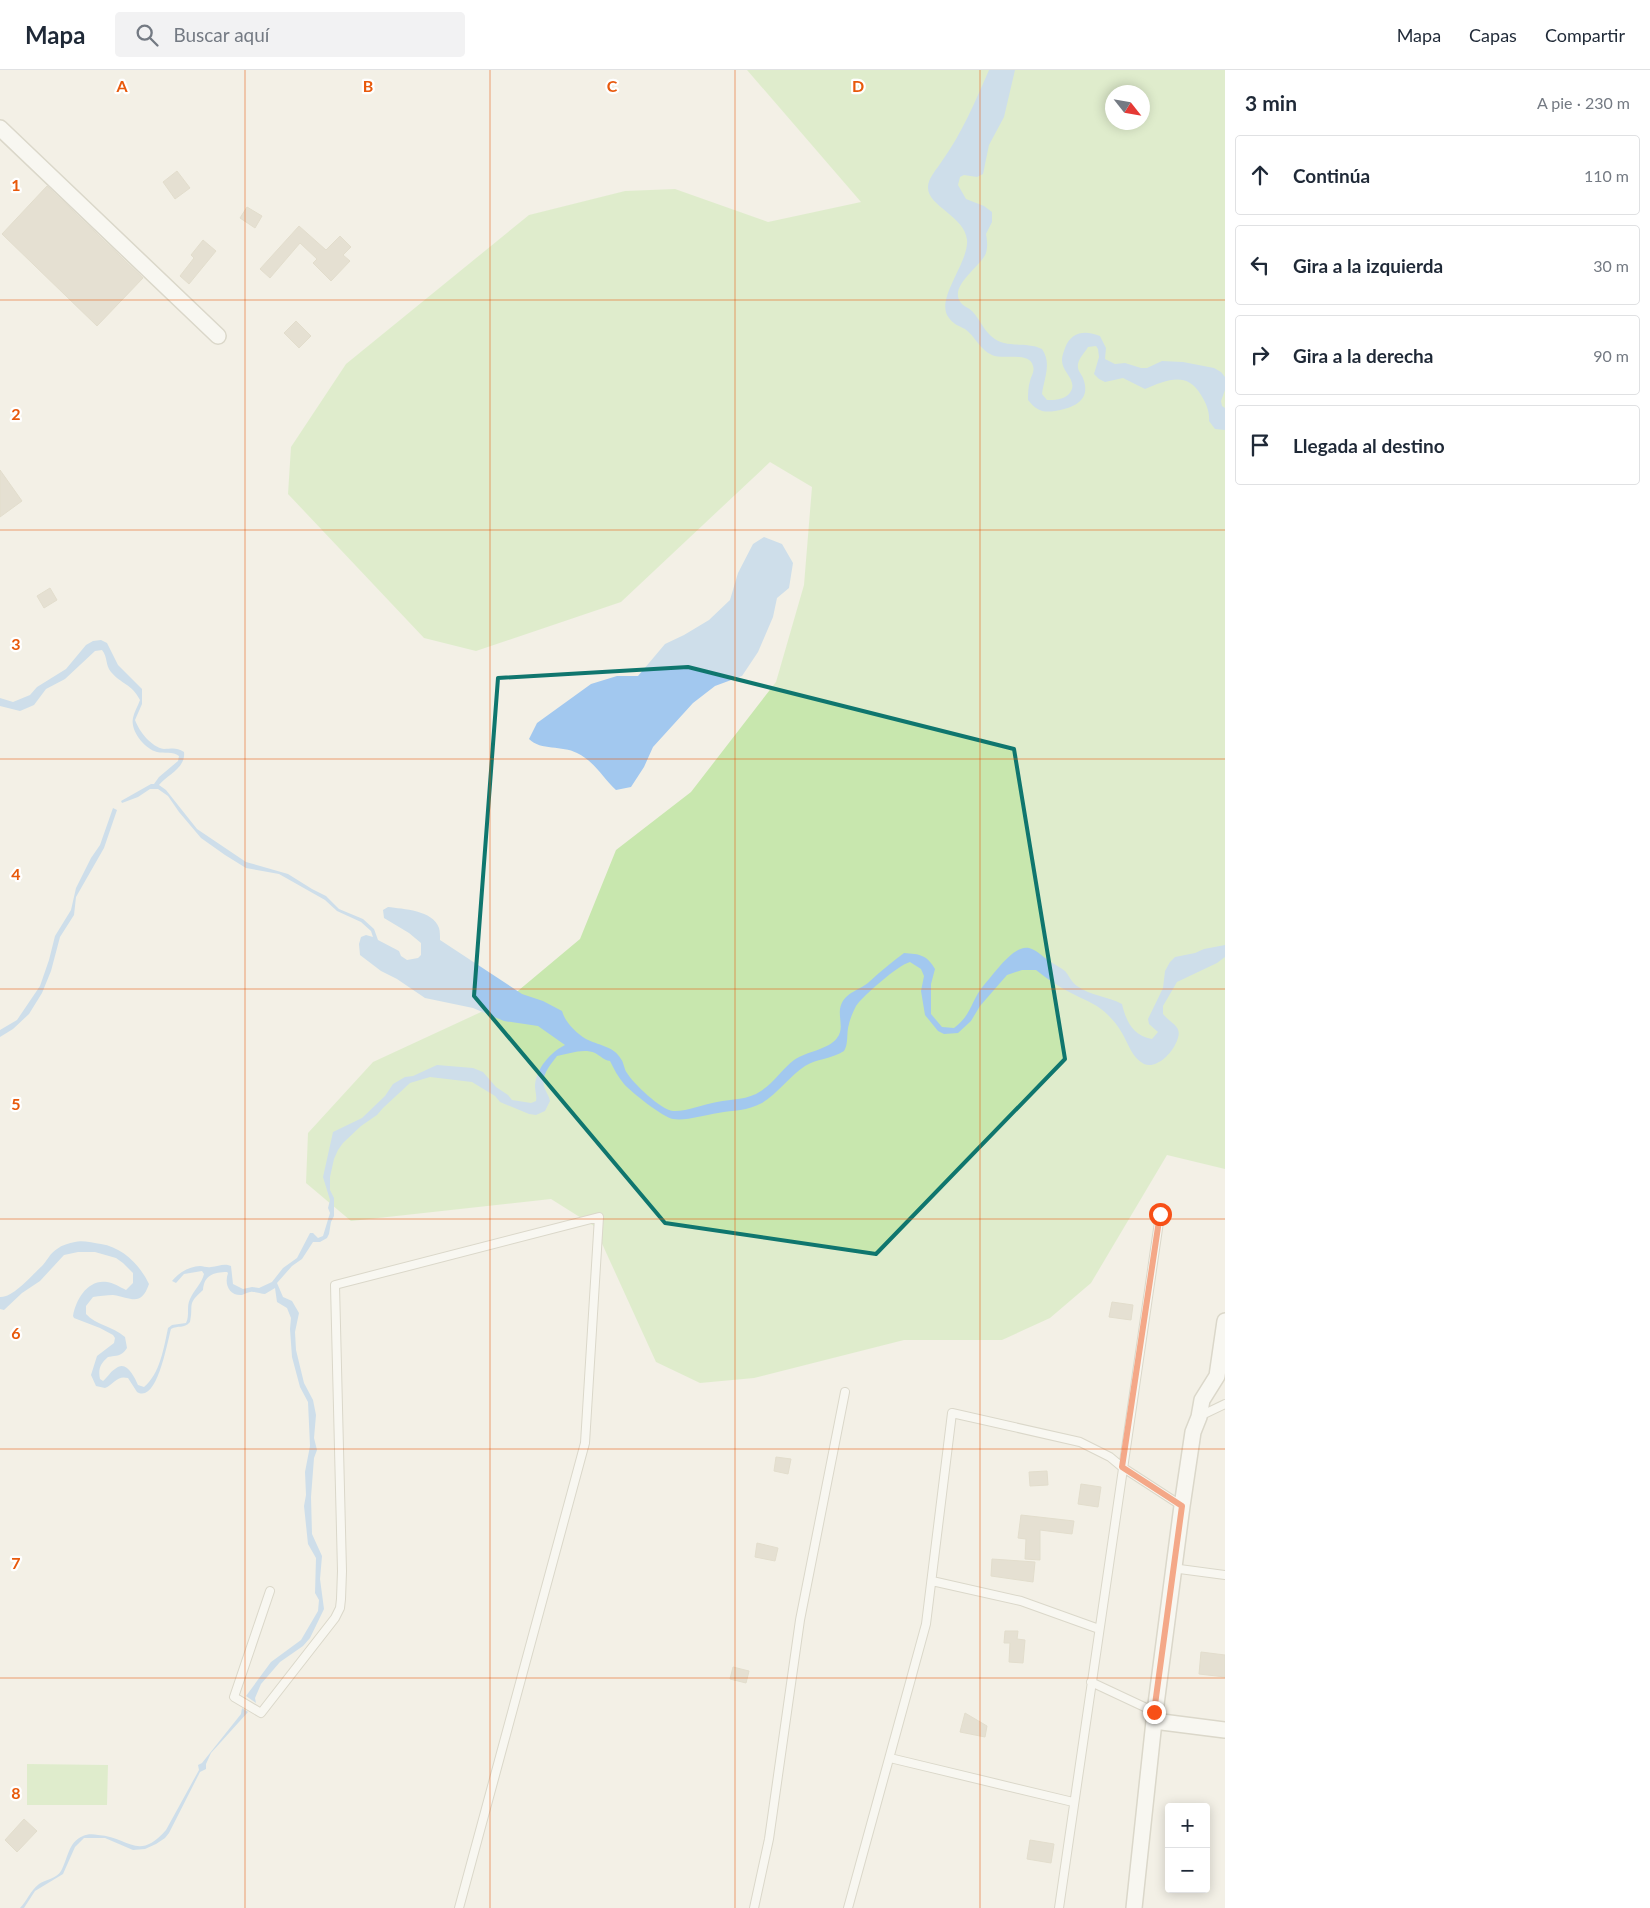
<!DOCTYPE html>
<html lang="es">
<meta charset="utf-8">
<style>
:root{--surface:#fff;--page:#f2f2f3;--text:#1f2937;--muted:#747a83;--line:#e0e1e3}
body{margin:0;font-family:Lato,sans-serif;background:var(--page);color:var(--text)}
.controls{position:absolute;right:15px;bottom:15px;display:grid;overflow:hidden;border-radius:5px;box-shadow:0 2px 12px #0003}
.controls button{width:45px;height:45px;display:grid;place-items:center;padding:0;border:0;border-bottom:1px solid var(--line);background:var(--surface);color:var(--text);font:25px sans-serif}
.compass{position:absolute;left:1105px;top:15px;width:45px;height:45px;border-radius:50%;background:var(--surface);box-shadow:0 2px 12px #0003;rotate:121deg}
.stop{position:absolute;width:15px;height:15px;margin:-11px;border:4px solid #f75018;border-radius:50%;background:#fff}
.stop.end{background:#f75018;border-color:#fff;box-shadow:0 1px 5px #0008}
.list{margin:0;padding:0;list-style:none}
h2{display:flex;justify-content:space-between;align-items:center;height:65px;margin:0;padding:0 20px;font-size:21px}
h2 small{font-size:16px;font-weight:400;color:var(--muted)}
.list li{display:grid;grid-template-columns:32px 1fr auto;gap:15px;align-items:center;box-sizing:border-box;height:80px;margin:0 10px 10px;padding:0 10px;border:1px solid var(--line);border-radius:5px}
.list b{display:block;font-size:19px;white-space:nowrap}
.list em{font-size:16px;font-style:normal;color:var(--muted)}
.icon{flex:none;width:28px;height:28px;fill:none;stroke:currentColor;stroke-width:2;stroke-linecap:round;stroke-linejoin:round}
.map{position:relative;flex:none;width:1225px;height:1838px;overflow:hidden}
header{display:flex;align-items:center;gap:30px;box-sizing:border-box;height:70px;padding:0 25px;background:var(--surface);border-bottom:1px solid var(--line)}
header strong{font-size:24px}
nav{display:flex;gap:28px;margin-inline-start:auto;font-size:18px}
.search{width:350px;height:45px;background:var(--page);display:flex;align-items:center;gap:12px;box-sizing:border-box;padding:0 18px;border-radius:5px;color:var(--muted);font-size:19px}
main{display:flex}
aside{flex:1;background:var(--surface)}
.map>svg:first-child{display:block}
.green{fill:#c8e7ae;fill-rule:evenodd}
.water{fill:#a2c8ef}
.building{fill:#d4cdbb;stroke:#cfc5ae}
.lines{fill:none;stroke-linecap:round;stroke-linejoin:round}
.service-casing{stroke:#beb9a8;stroke-width:10}
.minor-casing{stroke:#beb9a8;stroke-width:18}
.service{stroke:#fff;stroke-width:8}
.minor{stroke:#fff;stroke-width:15}
.route{stroke:#f75018;stroke-width:6}
.marked{fill:none;stroke:#0f766e;stroke-width:4;stroke-linejoin:round}
.grid{fill:none;stroke:#e8590c;stroke-width:1;stroke-opacity:0.55}
.grid-label{font-size:16px;text-anchor:middle;font-weight:bold;fill:#e8590c;stroke:#fff;stroke-width:4.5;stroke-linejoin:round;paint-order:stroke}
</style>
<header>
<strong>Mapa</strong>
<div class="search"><svg class="icon" aria-label="search" viewBox="0 0 24 24"><circle cx="10" cy="10" r="6"/><path d="M15 15l6 6"/></svg>Buscar aquí</div>
<nav><a>Mapa</a><a>Capas</a><a>Compartir</a></nav>
</header>
<main>
<div class="map">
<svg width="1225" height="1838" viewBox="0 0 1225 1838">
<rect width="100%" height="100%" fill="#f3f0e6"/>
<!-- green -->
<path class="green" d="M747,0h478v1099l-58,-14 -76,128 -41,35 -48,22h-98l-150,38 -54,5 -44,-21 -62,-136 -43,-27 -200,22 -45,-38 2,-50 65,-71 134,-62 73,-61 36,-89 75,-58 85,-110 28,-97 8,-98 -42,-25 -149,140 -145,49 -52,-13 -136,-144 3,-47 55,-83 183,-149 96,-24 50,-2 93,33 93,-20zM1112,22h30v30h-30z
M27,1694l81,1 -1,40h-80z"/>
<!-- water -->
<path class="water" d="M989,0h26l-11,47 -15,28 -6,29 -6,3 -13,-2 -4,2 -2,8 8,14 18,7 8,6v10l-6,12c1,6 2,12 0,19 -5,14 -40,34 -24,51 3,3 7,4 10,7 11,12 14,27 32,32 13,3 26,0 38,6 10,14 2,30 0,45l5,6c7,0 16,0 22,-6 11,-13 -8,-21 -7,-35 0,-3 2,-8 3,-11 6,-17 21,-18 35,-12l6,12 -1,11 10,5 10,-1 16,5h6l15,-7 21,1 31,6 7,4 4,5v13l-4,11 1,5 3,2v22l-10,-1 -6,-8c1,-9 -3,-18 -8,-26 -14,-24 -34,-15 -56,-6l-22,-11 -18,4 -6,-3 -5,-5 5,-17 -1,-8 -2,-3 -8,1c-3,5 -9,11 -10,17 -1,7 3,9 5,14 9,23 -10,30 -28,33 -13,2 -19,-1 -27,-11 0,-6 0,-13 2,-19 1,-5 5,-9 3,-15 -3,-15 -31,-6 -41,-11 -12,-5 -17,-19 -27,-26 -6,-3 -12,-5 -16,-11 -15,-18 20,-55 18,-78 -2,-24 -40,-34 -39,-53 0,-9 9,-18 14,-26 20,-28 33,-59 47,-91z
M764,467l18,7 11,19 -4,25 -12,10 -4,19 -15,35 -16,24 -27,10 -22,17 -40,44 -9,20 -13,20 -15,3c-13,-12 -22,-29 -39,-37 -15,-8 -36,-2 -48,-14l8,-16 54,-39 26,-8h21l27,-32 19,-9 25,-15 21,-20 8,-27 15,-29z
M101,570l6,3 11,22 24,24v15l-7,16c4,11 16,27 29,29 8,0 12,-2 20,3 2,16 -17,23 -25,33l7,5 31,39 49,33 42,12 24,15 14,7 13,13 24,10 11,10 4,11 21,11 2,5 6,4 11,-2 3,-3v-12l-12,-10 -25,-15 -1,-8 5,-3c15,2 45,3 51,21 1,3 1,8 1,12l82,54 21,7 19,10c3,11 14,22 24,28 11,6 28,7 35,20 3,4 3,10 6,14 6,10 34,37 46,38 12,1 31,-7 44,-9 15,-3 31,-2 44,-11 14,-9 21,-22 33,-31 13,-9 34,-10 43,-22 8,-10 0,-22 4,-33 5,-13 19,-15 28,-23 12,-11 23,-20 35,-29 16,1 23,2 31,16l-4,15v30l11,13 12,1c18,-13 17,-28 30,-43 10,-11 30,-41 45,-37 8,2 13,8 20,13 5,3 11,6 16,10 4,4 6,11 12,15 14,10 30,10 45,18 4,17 11,32 30,35l6,-7 -9,-8 -1,-5 15,-31 2,-17 5,-9 5,-5 20,-4 9,-4 21,-4v12l-8,6 -40,19 -14,24v8c10,12 22,12 12,31 -5,10 -19,24 -31,19 -12,-6 -16,-21 -22,-31 -4,-7 -9,-13 -14,-18 -10,-10 -21,-14 -33,-20 -14,-7 -28,-16 -39,-25h-14l-15,5 -27,31 -9,15 -13,12 -14,1 -6,-3 -13,-16 -4,-24 3,-15 -3,-7 -11,-7c-12,3 -47,34 -54,44 -3,6 -6,13 -7,18 -3,9 0,19 -5,27 -13,8 -28,8 -39,15 -15,10 -27,27 -43,37 -15,8 -28,7 -44,10 -13,2 -32,8 -45,6 -9,-1 -42,-27 -49,-35 -6,-7 -10,-15 -14,-23 -7,-1 -9,-5 -15,-8 -12,-5 -26,1 -38,3 -6,8 -16,19 -13,30 1,5 5,9 6,15l-5,10 -9,4 -7,-1 -29,-12 -5,-6 -23,-14 -42,-5 -20,6 -27,25 -6,7 -16,11 -18,17 -5,7 -4,9 -4,18v13l4,8v18l-3,6 -2,12 -2,4 -7,4h-7l-11,17 -10,7 -15,17 6,14 9,4 7,12 -4,19 1,18 8,33 9,17 3,15 -2,23 3,12 -3,8 -3,39 1,37 10,22 -2,23 4,30 -14,29 -7,8 -23,16 -19,22 -6,14 1,5 -10,-7 25,-34 30,-22 17,-29 1,-11 -4,-7 1,-35 -8,-14 -4,-38 2,-11 -1,-23 5,-26 -2,-44 -8,-15 -8,-30 -2,-28 1,-11 -4,-10 -10,-6 -2,-14 -10,6c-4,0 -8,-2 -12,-2 -4,-1 -7,2 -11,3 -13,1 -18,-11 -14,-22l-1,-1c-13,0 -23,3 -24,18 -17,15 -9,14 -13,32 -6,7 -12,3 -19,7 -4,14 -14,75 -34,63l-9,-14c-11,-3 -14,6 -23,10l-9,-2 -5,-11 6,-19 17,-13 1,-5 -2,-3 -13,-7 -26,-10 -1,-2c3,-17 15,-37 34,-34 7,1 13,5 19,8l7,-7v-10l-10,-10 -7,-5 -21,-6h-17l-14,3 -24,26 -18,12 -18,17 -4,-1v-12c13,1 32,-22 42,-31 5,-5 8,-13 15,-17 5,-4 12,-6 18,-7 7,-2 18,1 26,2 21,3 39,21 48,40 -8,23 -17,14 -36,11 -6,0 -14,1 -20,2l-7,9v8c10,11 26,12 39,23l2,11c-6,9 -10,7 -19,9 -8,7 -10,12 -8,22l3,2c5,-4 7,-9 12,-12 11,-10 19,7 23,16l6,2c16,-13 20,-40 24,-59l4,-3 14,-2c4,-8 0,-16 4,-24 4,-9 12,-16 14,-25l-2,-3 -18,3 -8,9 -4,-2c6,-8 18,-15 28,-15 4,0 7,2 11,1 8,-1 13,-4 20,-1l2,18 10,5 9,-2 7,1 13,-6 11,-14 14,-10 13,-25h3l5,5 5,-2 7,-23 -2,-5 2,-8 -7,-23 10,-45 29,-14 23,-22 8,-12 12,-7 8,-1 24,-11 36,3 10,4 13,15 12,8 4,5 19,3 5,-2c1,-5 -1,-10 -1,-15 1,-18 16,-34 30,-41l-27,-19 -34,-5 -31,-13 -48,-10 -28,-19 -16,-8 -21,-16 -1,-11 2,-7 5,-2 7,2 -2,-6 -10,-9 -24,-11 -12,-11 -46,-26 -33,-6 -21,-13 -24,-17 -22,-26 -11,-16 -10,-7h-8l-12,8 -16,6 -1,-2 30,-17h3l5,-7 19,-16 1,-5c-6,-5 -15,-2 -22,-4 -12,-3 -27,-21 -24,-34 1,-6 5,-12 7,-18 -8,-16 -19,-16 -29,-28 -6,-7 -3,-15 -9,-22l-7,1 -30,28 -19,10 -12,16 -14,6 -20,-5v-8l13,4 17,-7 7,-8 29,-18 20,-24 7,-4z
M113,738l4,2 -13,38 -28,49 -2,18 -14,22 -9,34 -9,22 -13,21 -16,15 -13,8v-7l17,-10 23,-34 9,-26 6,-24 16,-26 5,-22 15,-30 9,-13z
M242,1638l6,4 -37,41 -5,11v5l-6,3 -31,61 -4,5 -9,6 -11,5 -12,1 -28,-12h-21l-9,9 -12,27 -28,17 -11,17h-4c7,-7 10,-17 19,-24 6,-4 18,-6 22,-13 7,-12 7,-29 22,-35 4,-2 10,-2 15,-1 31,2 40,27 68,-5l33,-60 -1,-5 4,-2 39,-49z"/>
<!-- building -->
<path class="building" d="M177,101l13,17 -15,11 -12,-17z
M47,116l96,92 -46,48 -95,-92z
M247,137l15,9 -7,12 -15,-10z
M299,156l27,24 14,-14 11,11 -8,8 7,6 -19,20 -18,-18 4,-4 -17,-16 -30,35 -10,-9z
M203,170l13,11 -27,33 -9,-8 14,-18 -3,-3z
M296,251l15,15 -12,12 -15,-15z
M0,400l22,31 -22,16z
M50,518l7,12 -13,8 -7,-12z
M1112,1232l21,3 -2,15 -22,-3z
M776,1387l15,2 -3,15 -14,-3z
M1047,1401l1,14 -18,1 -1,-14z
M1081,1414l20,3 -3,20 -20,-3z
M1021,1445l53,6 -2,13 -32,-4v30l-15,-1 1,-20 -8,-1z
M757,1473l21,5 -3,13 -20,-4z
M992,1489l43,3 -2,20 -42,-6z
M1005,1561h13l-1,8 8,1 -2,23 -14,-1 1,-19h-6z
M1201,1582l24,3v22l-26,-3z
M733,1597l16,4 -3,12 -16,-4z
M965,1643l22,13 -2,11 -25,-5z
M24,1749l13,12 -20,21 -12,-12z
M1030,1770l24,4 -3,19 -24,-4z"/>
<g class="lines">
<!-- service casing -->
<g class="service-casing">
<path id="service" d="M1200,1346l25,-12
M1172,1498l53,7
M932,1511l89,20 78,28
M270,1521l-36,106 27,16 74,-95 5,-10 1,-9 1,-28 -7,-286 264,-68 -14,226 -126,465
M1091,1612l64,30
M890,1688l183,44
M754,1838l15,-69 31,-219 45,-228
M848,1838l78,-284 26,-211 128,29 30,15 12,10 60,39
M1059,1838l101,-693"/>
</g>
<!-- minor casing -->
<g class="minor-casing">
<path id="minor" d="M0,58l218,208
M1154,1651l71,9
M1134,1838l21,-196 27,-206 11,-74 6,-15 3,-17 15,-24 8,-55"/>
</g>
<!-- service -->
<use href="#service" class="service"/>
<!-- minor -->
<use href="#minor" class="minor"/>
</g>
<g class="lines">
<!-- route -->
<path class="route" d="M1154,1642l28,-206 -60,-39 38,-253"/>
</g>
<!-- marked area -->
<path d="M0 0H1225V1838H0ZM688,597l326,82 51,310 -189,195 -211,-31 -191,-227 24,-318z" fill="#f3f0e6" fill-opacity=".55" fill-rule="evenodd"/>
<path class="marked" d="M688,597l326,82 51,310 -189,195 -211,-31 -191,-227 24,-318z"/>
<!-- grid -->
<path class="grid" d="M245,0v1838M490,0v1838M735,0v1838M980,0v1838M0,230h1225M0,460h1225M0,689h1225M0,919h1225M0,1149h1225M0,1379h1225M0,1608h1225"/>
<g class="grid-label">
<text x="122" y="22">A</text>
<text x="368" y="22">B</text>
<text x="612" y="22">C</text>
<text x="858" y="22">D</text>
<text x="16" y="121">1</text>
<text x="16" y="350">2</text>
<text x="16" y="580">3</text>
<text x="16" y="810">4</text>
<text x="16" y="1040">5</text>
<text x="16" y="1269">6</text>
<text x="16" y="1499">7</text>
<text x="16" y="1729">8</text>
</g>
</svg>
<div class="controls">
<button>+</button>
<button>−</button>
</div>
<svg class="compass" viewBox="-18 -18 36 36"><path d="M0-13l5 13h-10z" fill="#e53935"/><path d="M0 13l5-13h-10z" fill="#747a83"/></svg>
<div class="stop" style="left:1160px;top:1144px"></div>
<div class="stop end" style="left:1154px;top:1642px"></div>
</div>
<aside>
<h2>3 min<small>A pie · 230 m</small></h2>
<ul class="list">
<li><svg class="icon" aria-label="ahead" viewBox="0 0 24 24"><path d="M12 20V5M6 11l6-6 6 6"/></svg><div><b>Continúa</b></div><em>110 m</em></li>
<li><svg class="icon" aria-label="left" viewBox="0 0 24 24"><path d="M17 20v-9H6M10 6l-5 5 5 5"/></svg><div><b>Gira a la izquierda</b></div><em>30 m</em></li>
<li><svg class="icon" aria-label="right" viewBox="0 0 24 24"><path d="M7 20v-9h11M14 6l5 5-5 5"/></svg><div><b>Gira a la derecha</b></div><em>90 m</em></li>
<li><svg class="icon" aria-label="arrive" viewBox="0 0 24 24"><path d="M6 21V4h12l-3 4 3 4H6"/></svg><div><b>Llegada al destino</b></div></li>
</ul>
</aside>
</main>
